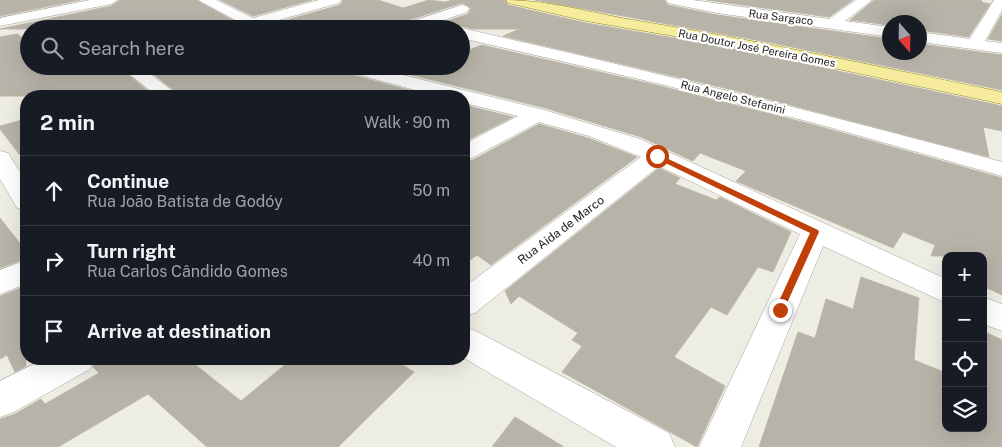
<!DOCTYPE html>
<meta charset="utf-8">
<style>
:root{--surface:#171b24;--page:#20242c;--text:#f1f3f6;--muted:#9ea1a6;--line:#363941}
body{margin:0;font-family:"Public Sans",sans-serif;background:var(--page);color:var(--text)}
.controls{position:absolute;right:15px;bottom:15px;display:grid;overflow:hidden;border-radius:10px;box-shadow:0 5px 20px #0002}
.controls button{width:45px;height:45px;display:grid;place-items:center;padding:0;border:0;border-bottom:1px solid var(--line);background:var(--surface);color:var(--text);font:25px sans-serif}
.compass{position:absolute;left:882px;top:15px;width:45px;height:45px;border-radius:50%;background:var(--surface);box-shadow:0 5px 20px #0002;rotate:160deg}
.stop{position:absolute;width:15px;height:15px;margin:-11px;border:4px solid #c04009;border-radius:50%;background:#fff}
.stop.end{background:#c04009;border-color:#fff;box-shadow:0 1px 5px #0008}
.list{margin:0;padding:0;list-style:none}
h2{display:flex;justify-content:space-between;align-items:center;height:65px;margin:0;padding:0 20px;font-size:21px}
h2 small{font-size:16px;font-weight:400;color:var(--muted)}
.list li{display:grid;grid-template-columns:32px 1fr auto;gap:15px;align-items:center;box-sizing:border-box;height:70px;padding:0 20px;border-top:1px solid var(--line)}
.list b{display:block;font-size:19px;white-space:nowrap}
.list p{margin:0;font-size:16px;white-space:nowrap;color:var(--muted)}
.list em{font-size:16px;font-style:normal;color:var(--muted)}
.icon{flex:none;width:28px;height:28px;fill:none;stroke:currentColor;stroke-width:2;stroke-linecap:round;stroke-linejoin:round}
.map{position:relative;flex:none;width:1002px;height:447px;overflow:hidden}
.search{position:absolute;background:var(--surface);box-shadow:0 5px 20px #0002;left:20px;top:20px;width:450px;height:55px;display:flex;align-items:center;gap:12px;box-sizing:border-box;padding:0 18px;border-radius:28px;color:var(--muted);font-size:19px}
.panel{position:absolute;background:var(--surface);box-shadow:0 5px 20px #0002;left:20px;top:90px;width:450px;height:275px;border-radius:20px}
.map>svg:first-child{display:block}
.building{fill:#b7b3a9;stroke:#beb8a6}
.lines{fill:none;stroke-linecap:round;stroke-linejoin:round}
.minor-casing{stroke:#a4a4a4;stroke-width:1}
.major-casing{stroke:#8f8a07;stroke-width:1}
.minor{fill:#fff;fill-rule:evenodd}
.major{fill:#f7eb9e;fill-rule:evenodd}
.route{fill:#c04009}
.labels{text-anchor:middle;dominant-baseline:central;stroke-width:4.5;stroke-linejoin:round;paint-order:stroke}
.far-street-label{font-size:11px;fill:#1d1d1d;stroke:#fff}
.street-label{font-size:12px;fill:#1d1d1d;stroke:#fff}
</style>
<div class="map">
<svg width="1002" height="447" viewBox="0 0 1002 447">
<rect width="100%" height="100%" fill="#eeede3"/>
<!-- building -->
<path class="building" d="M0,0h80l-80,16z
M120,0h76l52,29h-248l111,-23z
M220,0h92l-59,16z
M343,0h35l25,8 26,-8 16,2 7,-2h52l4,5 78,18 140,24 276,59v25l-19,-4 6,30 -256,-67 -230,-54 17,-7h-47l-12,-3 -4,3h-33l44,-15 3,-6 -9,-5 -66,21 -4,5h-118l-5,-4 71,-20z
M535,0h129l4,5 49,10 173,24v13h30v-8l82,11v35l-230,-47z
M707,0h146l-24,17z
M874,0h108l-1,2 9,2 -21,33 -49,-7v-8h-30v3l-40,-5z
M1002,14v27l-14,-2z
M17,34l12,9v23h21l6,8 30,-8h31l37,30h-154v-59z
M482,45l174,40 162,41 184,52v117l-19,-9v-30h-52l4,-11 -32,-13 -10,16 -157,-67 10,-10 -46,-18 -7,8 -52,-24 -96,-29 -169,-42h85v-13z
M143,66h193l5,6 90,24h-250z
M464,105l49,12 -49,25z
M26,119v44l-26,-34v-3z
M539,124l49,14 49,19 -146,108 -14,-10 -13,9v-102l9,-2z
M659,168l21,10 -5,6 41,16 4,-3 71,35 -18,40 -15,-5 -31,48 -16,-8 -37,50 51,29 -28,61 -135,-75 20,-26 -10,-6 6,-7 -59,-37 -8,8 -6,-13z
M0,218l26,33v7l-26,10z
M861,277l58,21 -5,62 32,13v55h37v-97l19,9v107h-243l39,-115 17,6 11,-39 27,10z
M26,286v80l-11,6 -8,-17 -7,4v-63z
M97,359h91l53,42 51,-42h101l21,13 -76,75h-131l-59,-53 -90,53h-58v-28l15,-5 26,-15 4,5 54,-31 -6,-6z
M515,417l49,30h-72z"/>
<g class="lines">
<!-- minor casing -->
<g class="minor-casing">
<path id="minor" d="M90,0h28l-7,4 -111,22v-8z
M198,0h18l37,18 66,-18h22l-2,3 -74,21 7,5h-20z
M666,0h27l136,19 27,-19h16l-27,21 45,6v10l-173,-24 -49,-10z
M994,0h8v10l-17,31 17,2v10l-82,-11v-10l50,7z
M462,5l5,1 2,3 -2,3 -49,17h-24l3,-3z
M461,28c181,41 362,85 541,134v14l-184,-52 -162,-41 -195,-45v-9h-2z
M119,66h21l39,30h-22z
M338,66h29l177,44 96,29 306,140v24l-123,-57 -82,201h-42l101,-213 -141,-68 -184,147 -11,3v-29l177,-130 -52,-21 -50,-14 -67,36 -8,2v-16l54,-28 -54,-13v-7h-27l-96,-26z
M0,151l8,2 18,28v29l-9,-2 -17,-29z
M26,260v24l-26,10v-24z
M983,297l19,7v27l-19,-7z
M464,327l12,4 193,102 6,14h-59l-152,-89z
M44,359h51l-5,10 -76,43 -14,5v-36z"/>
</g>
<!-- major casing -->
<g class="major-casing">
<path id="major" d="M506,0c43,0 85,13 127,20 124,20 246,47 369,72v12l-276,-59 -140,-24 -78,-18z"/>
</g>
<!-- minor -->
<use href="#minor" class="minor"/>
<!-- major -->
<use href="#major" class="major"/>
</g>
<!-- route -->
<path class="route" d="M655,155h5l158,75 1,2 -36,80 -3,2 -5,-4 35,-77 -155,-75z"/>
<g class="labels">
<!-- far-street labels -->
<g class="far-street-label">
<text transform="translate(781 17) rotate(7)">Rua Sargaco</text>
<text transform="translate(757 48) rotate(11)">Rua Doutor José Pereira Gomes</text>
<text transform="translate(733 97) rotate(14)">Rua Angelo Stefanini</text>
</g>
<!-- street labels -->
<g class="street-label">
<text transform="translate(561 230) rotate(-37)">Rua Aida de Marco</text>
</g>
</g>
</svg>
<div class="controls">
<button>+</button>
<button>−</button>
<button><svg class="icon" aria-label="locate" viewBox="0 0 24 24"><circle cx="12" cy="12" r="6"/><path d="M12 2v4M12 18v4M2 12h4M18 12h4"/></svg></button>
<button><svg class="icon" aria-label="layers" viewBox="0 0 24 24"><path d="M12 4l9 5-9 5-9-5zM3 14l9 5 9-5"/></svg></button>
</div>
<svg class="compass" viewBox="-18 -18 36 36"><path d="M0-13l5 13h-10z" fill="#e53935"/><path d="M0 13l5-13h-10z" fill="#9ea1a6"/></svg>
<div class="stop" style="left:657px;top:156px"></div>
<div class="stop end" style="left:780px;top:310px"></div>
<div class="search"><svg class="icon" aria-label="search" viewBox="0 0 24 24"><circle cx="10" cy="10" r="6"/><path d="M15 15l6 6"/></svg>Search here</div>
<section class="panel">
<h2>2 min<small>Walk · 90 m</small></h2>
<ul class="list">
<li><svg class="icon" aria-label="ahead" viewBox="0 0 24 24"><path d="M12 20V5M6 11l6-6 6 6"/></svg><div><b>Continue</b><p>Rua João Batista de Godóy</p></div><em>50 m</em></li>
<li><svg class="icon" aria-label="right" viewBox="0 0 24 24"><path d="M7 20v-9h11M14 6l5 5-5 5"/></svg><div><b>Turn right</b><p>Rua Carlos Cândido Gomes</p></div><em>40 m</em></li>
<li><svg class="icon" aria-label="arrive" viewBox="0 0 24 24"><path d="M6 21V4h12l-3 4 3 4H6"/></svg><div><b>Arrive at destination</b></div></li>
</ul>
</section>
</div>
